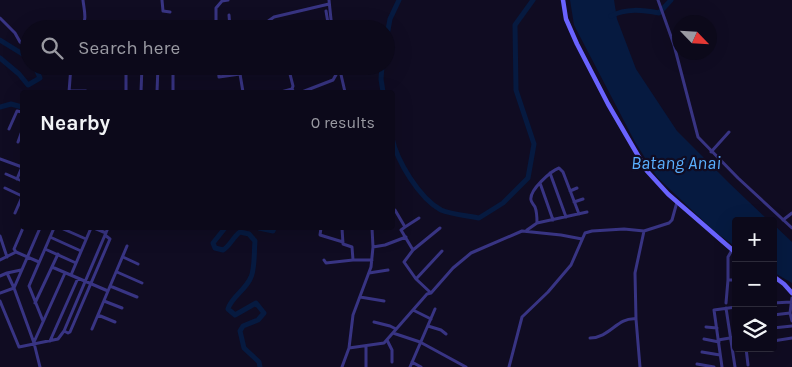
<!DOCTYPE html>
<meta charset="utf-8">
<style>
:root{--surface:#0c091a;--page:#1a1727;--text:#f1f3f6;--muted:#9a9aa2;--line:#2c2a39}
body{margin:0;font-family:Karla,sans-serif;background:var(--page);color:var(--text)}
.controls{position:absolute;right:15px;bottom:15px;display:grid;overflow:hidden;border-radius:5px;box-shadow:0 5px 20px #0002}
.controls button{width:45px;height:45px;display:grid;place-items:center;padding:0;border:0;border-bottom:1px solid var(--line);background:var(--surface);color:var(--text);font:25px sans-serif}
.compass{position:absolute;left:672px;top:15px;width:45px;height:45px;border-radius:50%;background:var(--surface);box-shadow:0 5px 20px #0002;rotate:115deg}
.list{margin:0;padding:0;list-style:none}
h2{display:flex;justify-content:space-between;align-items:center;height:65px;margin:0;padding:0 20px;font-size:21px}
h2 small{font-size:16px;font-weight:400;color:var(--muted)}
.icon{flex:none;width:28px;height:28px;fill:none;stroke:currentColor;stroke-width:2;stroke-linecap:round;stroke-linejoin:round}
.map{position:relative;flex:none;width:792px;height:367px;overflow:hidden}
.search{position:absolute;background:var(--surface);box-shadow:0 5px 20px #0002;left:20px;top:20px;width:375px;height:55px;display:flex;align-items:center;gap:12px;box-sizing:border-box;padding:0 18px;border-radius:28px;color:var(--muted);font-size:19px}
.panel{position:absolute;background:var(--surface);box-shadow:0 5px 20px #0002;left:20px;top:90px;width:375px;height:140px;border-radius:5px}
.map>svg:first-child{display:block}
.water{fill:#061a40}
.lines{fill:none;stroke-linecap:round;stroke-linejoin:round}
.river{stroke:#061a40;stroke-width:5}
.street{stroke:#383483;stroke-width:3}
.secondary{stroke:#6a63ff;stroke-width:4.5}
.labels{text-anchor:middle;dominant-baseline:central;stroke-width:4.5;stroke-linejoin:round;paint-order:stroke}
.water-label{font-size:18px;font-style:italic;fill:#5ab0ff;stroke:#100c22}
</style>
<div class="map">
<svg width="792" height="367" viewBox="0 0 792 367">
<rect width="100%" height="100%" fill="#100c22"/>
<!-- water -->
<path class="water" d="M570,0h44l3,19 19,50 41,62 51,51 41,39h-33v26l-21,-15 -58,-55 -22,-35 -61,-117z
M773,224l19,18v41l-19,-11z"/>
<g class="lines">
<!-- river -->
<path class="river" d="M611,16c15,-8 32,-6 48,-3l12,-13
M0,40l29,18
M386,41l4,-22 9,-19
M0,58l19,16 9,11 12,-7 -5,-12
M382,66l-1,13 2,13
M0,107l11,-3 11,3
M392,138c5,23 27,60 49,72 9,4 28,6 38,8l24,-15 25,-25 6,-34 -18,-54 -1,-65 18,-25
M225,228l-12,15 2,5 8,2c7,-4 10,-13 17,-18l9,2 6,7c-1,9 0,28 -4,36 -5,13 -20,20 -23,32l7,6 21,-12 8,10 -6,7 -15,6 -3,5 4,17 15,14 1,5
M259,228l14,3 1,-3"/>
<!-- street -->
<path class="street" d="M162,0l1,11 7,1
M329,0l3,29
M658,0l16,45 24,92 40,41 54,50
M326,11l3,18
M229,15l1,13
M0,18l15,15 5,9 9,6
M80,29c8,-8 4,-19 3,-29
M216,29v-21l6,-7 6,-1
M227,29l13,-4h14l3,3
M257,29l17,-12 55,-13
M316,29l12,-3
M126,66v26
M218,66l1,11 21,-3 3,18
M288,66l5,20 -1,3
M339,66l6,26
M96,72v-6
M318,73l3,-3 15,-3
M240,74l33,-8
M69,91h17
M69,92l2,-26
M141,92l1,-26
M157,92l1,-26
M173,92v-26
M281,92l11,-3 2,3
M302,92l31,-12 4,-7 -2,-7
M9,129l8,-18 5,1
M18,142l4,-11
M711,152l18,-20
M0,159l22,8
M550,173l16,44
M6,174l16,7
M17,179l5,-12
M540,183l13,37
M5,188l17,8
M570,191l7,-3
M574,202l9,-3
M392,210h3l10,17 -4,3 12,20 -9,12 12,17 15,14
M15,213l7,-16
M783,220l9,-7
M537,223c0,-5 0,-11 -2,-16 -1,-2 -4,-5 -4,-7 -2,-10 20,-29 28,-32l4,4 16,42
M405,227l14,-9
M61,228l25,11
M94,228l12,5
M321,228l-1,7 23,7
M342,228l1,16 9,3 1,13h19
M527,230l10,-7 50,-11
M105,235l5,4 -40,93 -2,1 -4,-2 41,-96 3,-7
M0,236l7,21
M50,237l31,14
M373,247l12,-2 21,-8
M45,249l31,14
M413,250l27,-22
M732,250l-4,7v23h8
M16,252l23,10
M123,257l15,7
M0,260l16,-8 -2,-3 9,-21
M324,260l2,3 27,-3
M52,267l56,24 -16,38
M117,272l25,11
M7,273l14,-3
M369,273l19,-3
M71,275l20,-47
M0,276l7,-3 7,15 -14,5
M416,279l26,-28
M110,286l27,11
M108,291l19,-45
M360,297l24,4
M792,298l-2,15 2,8
M0,301l19,46 39,-8 6,-8
M104,301l18,7
M35,303l23,-49
M726,303l2,-23
M773,303l18,-1
M726,308l9,59
M413,310l18,9
M98,315l17,7
M773,315l17,-2
M636,319l-1,-46 9,-42
M43,321l-14,-35 25,-58
M374,322l16,4 6,3
M428,326l13,4 5,4
M706,327l11,1
M773,328l19,-2
M393,333l27,9 46,25
M590,338c20,0 27,-21 46,-19l4,48
M704,339l15,3
M387,340l5,10v12
M718,340l18,-3
M50,341l28,-63
M773,341l19,-3
M34,342l31,-69
M349,348l35,-5 43,-49 4,-1 22,-25 18,-15 51,-22 39,4 21,4
M746,348l2,17
M702,352l18,3
M412,362l9,5
M697,364l17,3
M40,367l-6,-24 -20,-55 26,-60
M342,367l7,-19 4,-33 18,-48 2,-20 -1,-19
M366,367v-21
M410,367l25,-58
M509,367l13,-50 26,-25 23,-27 14,-32 7,-2 32,-2 20,2 25,-8 3,-3 5,-18
M722,367l-8,-57 22,-3"/>
<!-- secondary -->
<path class="secondary" d="M563,0l3,19 11,25 31,60 39,67 21,23 68,59
M773,276l11,8 8,9"/>
</g>
<g class="labels">
<!-- water labels -->
<g class="water-label">
<text x="676" y="163">Batang Anai</text>
</g>
</g>
</svg>
<div class="controls">
<button>+</button>
<button>−</button>
<button><svg class="icon" aria-label="layers" viewBox="0 0 24 24"><path d="M12 4l9 5-9 5-9-5zM3 14l9 5 9-5"/></svg></button>
</div>
<svg class="compass" viewBox="-18 -18 36 36"><path d="M0-13l5 13h-10z" fill="#e53935"/><path d="M0 13l5-13h-10z" fill="#9a9aa2"/></svg>
<div class="search"><svg class="icon" aria-label="search" viewBox="0 0 24 24"><circle cx="10" cy="10" r="6"/><path d="M15 15l6 6"/></svg>Search here</div>
<section class="panel">
<h2>Nearby<small>0 results</small></h2>
<ul class="list">
</ul>
</section>
</div>
